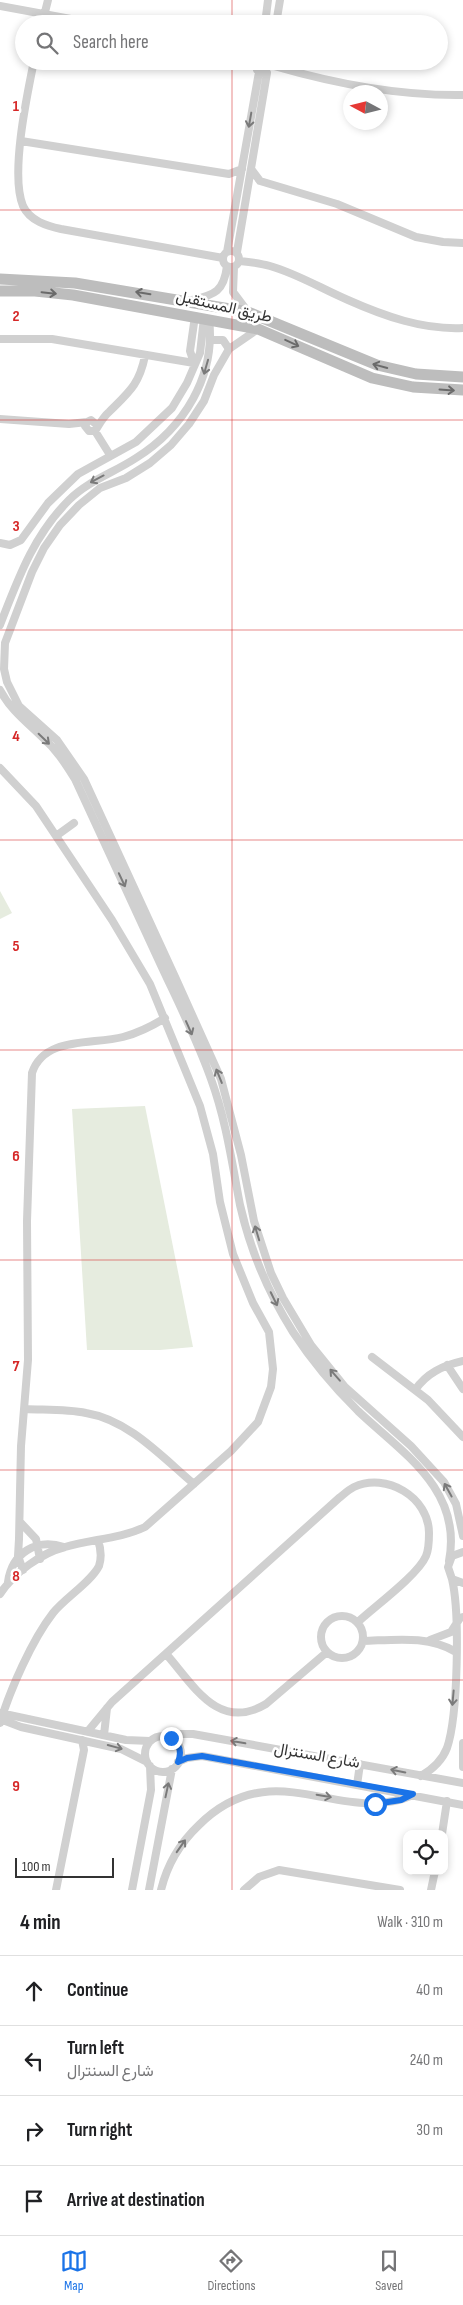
<!DOCTYPE html>
<meta charset="utf-8">
<style>
:root{--surface:#fff;--page:#f6f6f6;--text:#202124;--muted:#757577;--line:#e0e0e0;--accent:#1a73e8}
body{margin:0;font-family:"Sofia Sans Condensed",Vazirmatn,sans-serif;background:var(--page);color:var(--text)}
.controls{position:absolute;right:15px;bottom:15px;display:grid;overflow:hidden;border-radius:10px;box-shadow:0 2px 8px #0003}
.controls button{width:45px;height:45px;display:grid;place-items:center;padding:0;border:0;border-bottom:1px solid var(--line);background:var(--surface);color:var(--text);font:25px sans-serif}
.compass{position:absolute;left:343px;top:85px;width:45px;height:45px;border-radius:50%;background:var(--surface);box-shadow:0 2px 8px #0003;rotate:277deg}
.scale{position:absolute;left:15px;bottom:12px;width:99px;box-sizing:border-box;padding-left:5px;border:2px solid #333;border-top:0;font-size:14px;line-height:18px;white-space:nowrap;color:#333;-webkit-text-stroke:4px #fff;paint-order:stroke}
.stop{position:absolute;width:15px;height:15px;margin:-11px;border:4px solid #1a73e8;border-radius:50%;background:#fff}
.stop.end{background:#1a73e8;border-color:#fff;box-shadow:0 1px 5px #0008}
.list{margin:0;padding:0;list-style:none}
h2{display:flex;justify-content:space-between;align-items:center;height:65px;margin:0;padding:0 20px;font-size:21px}
h2 small{font-size:16px;font-weight:400;color:var(--muted)}
.list li{display:grid;grid-template-columns:32px 1fr auto;gap:15px;align-items:center;box-sizing:border-box;height:70px;padding:0 20px;border-top:1px solid var(--line)}
.list b{display:block;font-size:19px;white-space:nowrap}
.list p{margin:0;font-size:16px;white-space:nowrap;color:var(--muted)}
.list em{font-size:16px;font-style:normal;color:var(--muted)}
.icon{flex:none;width:28px;height:28px;fill:none;stroke:currentColor;stroke-width:2;stroke-linecap:round;stroke-linejoin:round}
.map{position:relative;flex:none;width:463px;height:1890px;overflow:hidden}
.search{position:absolute;background:var(--surface);box-shadow:0 2px 8px #0003;left:15px;right:15px;top:15px;height:55px;display:flex;align-items:center;gap:12px;box-sizing:border-box;padding:0 18px;border-radius:28px;color:var(--muted);font-size:19px}
.sheet{height:345px;background:var(--surface)}
nav{display:flex;justify-content:space-around;align-items:center;box-sizing:border-box;height:70px;border-top:1px solid var(--line);background:var(--surface);font-size:14px;color:var(--muted)}
nav a{display:grid;justify-items:center;gap:2px}
nav .on{color:var(--accent)}
.map>svg:first-child{display:block}
.green{fill:#e6ecdf}
.lines{fill:none;stroke-linecap:round;stroke-linejoin:round}
.minor{stroke:#d0d0d0;stroke-width:8}
.secondary{stroke:#bdbdbd;stroke-width:11}
.oneway{stroke:#7a7a7a}
.oneway2{stroke:#6a6a6a}
.route{stroke:#1a73e8;stroke-width:6}
.grid{fill:none;stroke:#d62828;stroke-width:1;stroke-opacity:0.55}
.labels{text-anchor:middle;dominant-baseline:central;stroke-width:5;stroke-linejoin:round;paint-order:stroke}
.street-label{font-size:16px;fill:#333;stroke:#fff}
.grid-label{font-size:16px;text-anchor:middle;font-weight:bold;fill:#d62828;stroke:#fff;stroke-width:5;stroke-linejoin:round;paint-order:stroke}
</style>
<div class="map">
<svg width="463" height="1890" viewBox="0 0 463 1890">
<rect width="100%" height="100%" fill="#fff"/>
<!-- green -->
<path class="green" d="M0,891l12,22 -12,6z
M145,1106l48,241 -33,3h-73l-15,-241z"/>
<g class="lines">
<!-- minor -->
<path class="minor" d="M0,6l98,18
M42,24l6,-24
M265,24l3,-24
M276,24l4,-24
M34,61c-7,34 -24,114 -11,145 7,15 24,20 38,23l162,29
M256,61l1,9 6,3
M274,66c62,18 124,30 189,29
M21,141l208,33 13,-5
M251,169l9,12 77,23 79,33 27,5 20,1
M223 259a8 8 0 1 1 16 0a8 8 0 1 1-16 0Z
M227,252l32,-180
M237,252l30,-179
M240,261c10,1 20,2 30,5 28,8 52,23 78,34 36,16 75,30 115,28
M234,267l-1,25 15,20
M192,300c23,-5 32,-9 35,-34
M258,329l-29,20 -15,26 -10,26 -15,23 -18,21 -21,18 -24,15 -26,10 -21,17 -19,20 -16,23 -12,24 -27,71 -1,26 3,13 12,24 38,34 27,39 92,200 45,100 20,76 13,66 17,52 12,25 28,47 34,42 66,59 33,36 12,22 7,32
M0,339h52l142,24
M212,340h11l6,9
M194,363l-4,-12 5,-35
M0,419l69,5 18,-2
M97,425l-6,-5 -4,2 -2,4 4,5h6c4,-6 8,-14 14,-19 20,-20 30,-27 36,-56
M95,431l15,24
M0,543l10,2 11,-5 27,-37 30,-29 58,-32 36,-34 15,-25 13,-30 4,-35
M0,625c18,-46 33,-89 69,-125 19,-19 44,-27 67,-42 48,-30 80,-82 73,-139
M0,690c11,21 28,33 44,49 13,11 22,26 31,40 28,61 56,121 84,182 18,39 38,78 52,118 15,41 21,84 29,126 10,44 29,89 53,127 19,29 41,55 65,79 43,41 105,78 91,150
M0,768l36,38 76,114 38,64 50,122 13,48 7,48 13,52 20,49 16,29 4,37 -2,18 -13,35 -27,29 -86,76c-25,12 -53,12 -80,20 -24,6 -51,26 -65,47
M56,836l18,-13
M372,1357l56,43 35,37
M447,1365l16,24
M415,1390c12,-17 27,-24 48,-29
M25,1409c20,1 42,0 61,4 43,7 76,44 108,71
M20,1522l16,17 4,20
M463,1552l-11,4 -4,11 4,12 11,4
M23,1570l-5,-14 1,-17 2,-93 7,-86 -1,-139 5,-148c12,-37 60,-28 91,-36 15,-4 29,-11 42,-19
M8,1582c4,-29 28,-44 56,-35
M321 1637a21 21 0 1 1 42 0a21 21 0 1 1-42 0Z
M430,1640l21,-8 9,-14 3,-1
M363,1641c32,-1 65,-6 93,11
M167,1655c27,31 52,77 99,49l61,-52
M0,1713l126,27 24,1
M0,1719l21,8 100,22 26,13
M0,1723c10,-33 32,-83 53,-110 12,-15 38,-31 46,-47 3,-9 2,-17 -1,-26
M88,1731l24,-29 227,-204c4,-3 9,-8 15,-11 32,-15 75,10 75,46 0,7 0,16 -3,23 -8,19 -52,51 -68,66
M104,1735l3,-27
M145 1754a18 18 0 1 1 36 0a18 18 0 1 1-36 0Z
M171,1738l9,-4h13l270,49
M463,1743v24
M178,1762l9,-4 15,-2 261,49
M421,1776c12,-7 21,-15 26,-28 11,-32 13,-135 5,-169
M357,1785l3,-21
M442,1834l5,-33
M56,1890l28,-140 -2,-10
M132,1890l19,-100 -1,-24
M149,1890l23,-121
M161,1890c6,-25 19,-47 38,-65 75,-74 141,2 214,-30
M244,1890l15,-13 20,-7 121,20
M431,1890l4,-19"/>
<!-- secondary -->
<path class="secondary" d="M0,279l75,4 173,29 129,53 39,9 47,3
M0,291h35l38,4 185,34 114,49 41,9 50,3"/>
</g>
<!-- one-way arrows -->
<defs><path id="oneway-shaft" d="M-6 0H5M1.5-3L5.5 0L1.5 3" fill="none" stroke-width="1.6" stroke-linecap="round" stroke-linejoin="round" transform="scale(1.25)"/></defs>
<g class="oneway">
<use href="#oneway-shaft" transform="translate(250 120) rotate(100)"/>
<use href="#oneway-shaft" transform="translate(206 367) rotate(106)"/>
<use href="#oneway-shaft" transform="translate(97 479) rotate(152)"/>
<use href="#oneway-shaft" transform="translate(44 739) rotate(44)"/>
<use href="#oneway-shaft" transform="translate(122 880) rotate(65)"/>
<use href="#oneway-shaft" transform="translate(189 1028) rotate(66)"/>
<use href="#oneway-shaft" transform="translate(219 1076) rotate(-112)"/>
<use href="#oneway-shaft" transform="translate(257 1233) rotate(-107)"/>
<use href="#oneway-shaft" transform="translate(274 1299) rotate(64)"/>
<use href="#oneway-shaft" transform="translate(335 1375) rotate(-131)"/>
<use href="#oneway-shaft" transform="translate(448 1490) rotate(-119)"/>
<use href="#oneway-shaft" transform="translate(453 1698) rotate(95)"/>
<use href="#oneway-shaft" transform="translate(238 1742) rotate(-170)"/>
<use href="#oneway-shaft" transform="translate(115 1747) rotate(15)"/>
<use href="#oneway-shaft" transform="translate(398 1771) rotate(-169)"/>
<use href="#oneway-shaft" transform="translate(167 1790) rotate(-78)"/>
<use href="#oneway-shaft" transform="translate(324 1796) rotate(10)"/>
<use href="#oneway-shaft" transform="translate(181 1846) rotate(-55)"/>
</g>
<g class="oneway2">
<use href="#oneway-shaft" transform="translate(49 293) rotate(6)"/>
<use href="#oneway-shaft" transform="translate(143 293) rotate(-171)"/>
<use href="#oneway-shaft" transform="translate(292 343) rotate(25)"/>
<use href="#oneway-shaft" transform="translate(380 366) rotate(-165)"/>
<use href="#oneway-shaft" transform="translate(447 390) rotate(4)"/>
</g>
<g class="lines">
<!-- route -->
<path class="route" d="M171,1738c9,6 11,14 7,24l9,-4 15,-2 211,38 -12,6 -26,4"/>
</g>
<!-- grid -->
<path class="grid" d="M232,0v24M232,61v1829M0,210h463M0,420h463M0,630h463M0,840h463M0,1050h463M0,1260h463M0,1470h463M0,1680h463"/>
<g class="labels">
<!-- street labels -->
<g class="street-label">
<text transform="translate(224 307) rotate(13)">طريق المستقبل</text>
<text transform="translate(317 1756) rotate(10)">شارع السنترال</text>
</g>
</g>
<g class="grid-label">
<text x="16" y="111">1</text>
<text x="16" y="321">2</text>
<text x="16" y="531">3</text>
<text x="16" y="741">4</text>
<text x="16" y="951">5</text>
<text x="16" y="1161">6</text>
<text x="16" y="1371">7</text>
<text x="16" y="1581">8</text>
<text x="16" y="1791">9</text>
</g>
</svg>
<div class="controls">
<button><svg class="icon" aria-label="locate" viewBox="0 0 24 24"><circle cx="12" cy="12" r="6"/><path d="M12 2v4M12 18v4M2 12h4M18 12h4"/></svg></button>
</div>
<svg class="compass" viewBox="-18 -18 36 36"><path d="M0-13l5 13h-10z" fill="#e53935"/><path d="M0 13l5-13h-10z" fill="#757577"/></svg>
<div class="scale">100 m</div>
<div class="stop" style="left:375px;top:1804px"></div>
<div class="stop end" style="left:171px;top:1738px"></div>
<div class="search"><svg class="icon" aria-label="search" viewBox="0 0 24 24"><circle cx="10" cy="10" r="6"/><path d="M15 15l6 6"/></svg>Search here</div>
</div>
<section class="sheet">
<h2>4 min<small>Walk · 310 m</small></h2>
<ul class="list">
<li><svg class="icon" aria-label="ahead" viewBox="0 0 24 24"><path d="M12 20V5M6 11l6-6 6 6"/></svg><div><b>Continue</b></div><em>40 m</em></li>
<li><svg class="icon" aria-label="left" viewBox="0 0 24 24"><path d="M17 20v-9H6M10 6l-5 5 5 5"/></svg><div><b>Turn left</b><p>شارع السنترال</p></div><em>240 m</em></li>
<li><svg class="icon" aria-label="right" viewBox="0 0 24 24"><path d="M7 20v-9h11M14 6l5 5-5 5"/></svg><div><b>Turn right</b></div><em>30 m</em></li>
<li><svg class="icon" aria-label="arrive" viewBox="0 0 24 24"><path d="M6 21V4h12l-3 4 3 4H6"/></svg><div><b>Arrive at destination</b></div></li>
</ul>
</section>
<nav>
<a class="on"><svg class="icon" aria-label="map" viewBox="0 0 24 24"><path d="M3 6l6-2 6 2 6-2v14l-6 2-6-2-6 2zM9 4v14M15 6v14"/></svg>Map</a>
<a><svg class="icon" aria-label="directions" viewBox="0 0 24 24"><path d="M12 3l9 9-9 9-9-9zM9 14v-3h6M13 9l2 2-2 2"/></svg>Directions</a>
<a><svg class="icon" aria-label="saved" viewBox="0 0 24 24"><path d="M7 4h10v16l-5-4-5 4z"/></svg>Saved</a>
</nav>
